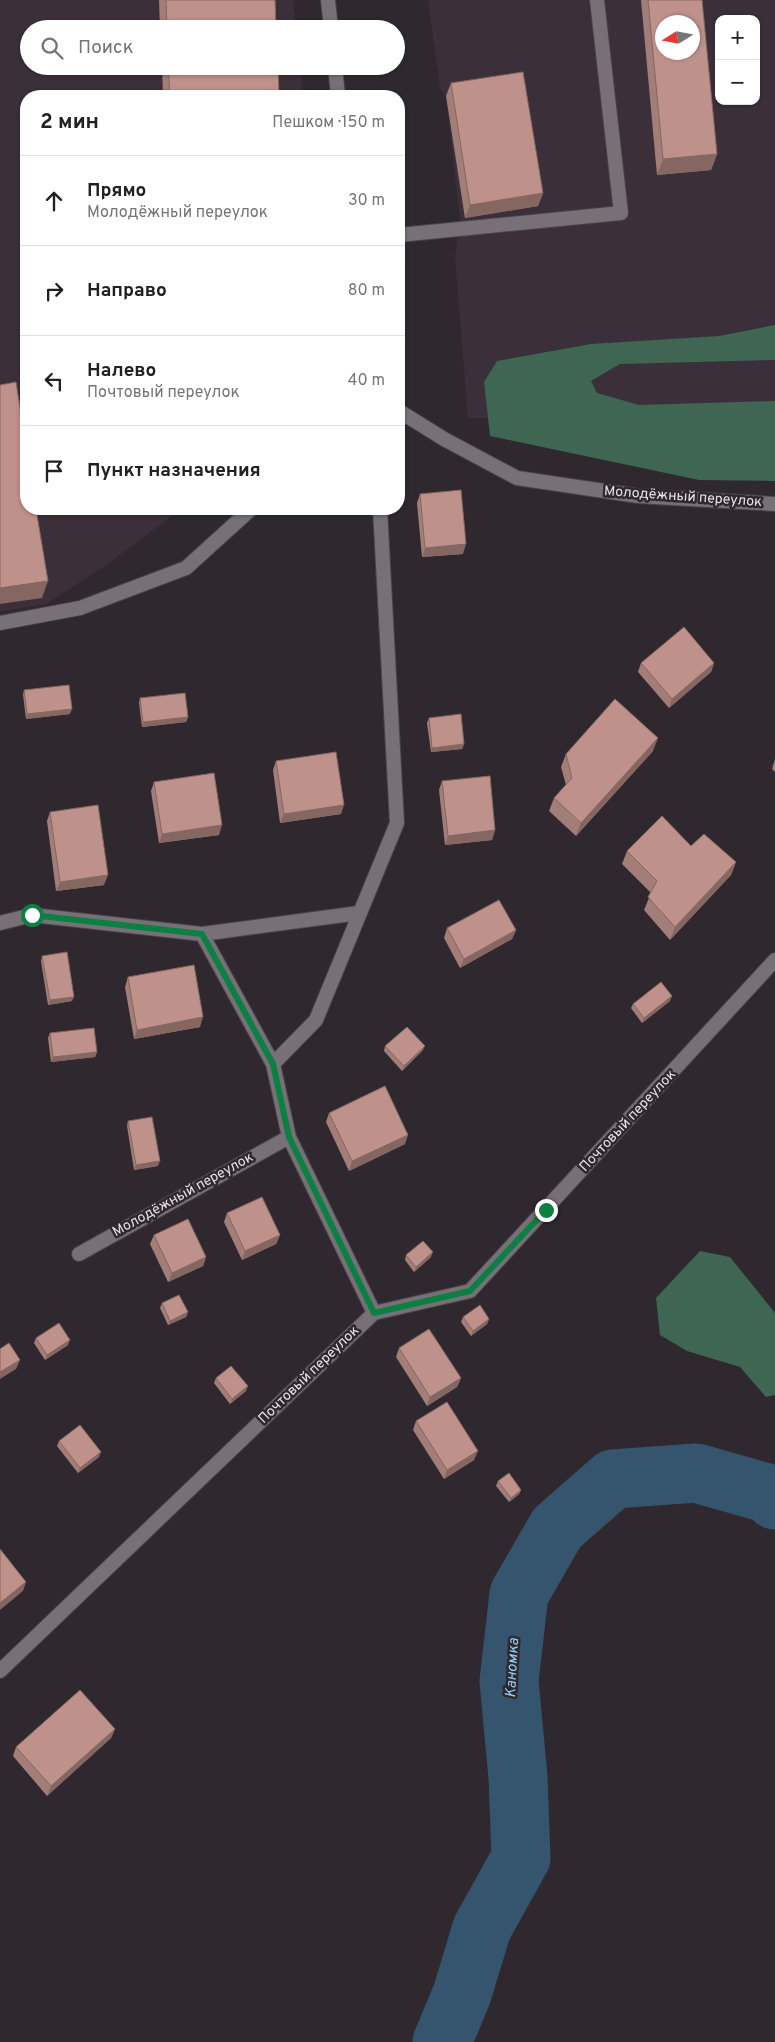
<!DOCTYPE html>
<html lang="ru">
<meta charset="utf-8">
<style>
:root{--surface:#fff;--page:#f6f6f6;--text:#202124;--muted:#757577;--line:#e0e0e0}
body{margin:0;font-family:Overpass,sans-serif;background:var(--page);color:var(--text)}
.controls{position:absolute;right:15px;top:15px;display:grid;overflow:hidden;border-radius:10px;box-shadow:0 1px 4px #0004}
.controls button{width:45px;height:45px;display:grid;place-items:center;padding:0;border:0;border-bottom:1px solid var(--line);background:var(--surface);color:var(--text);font:25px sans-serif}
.compass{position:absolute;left:655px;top:15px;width:45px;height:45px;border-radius:50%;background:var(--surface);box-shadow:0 1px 4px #0004;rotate:259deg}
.stop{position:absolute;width:15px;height:15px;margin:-11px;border:4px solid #0b8043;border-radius:50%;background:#fff}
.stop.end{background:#0b8043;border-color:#fff;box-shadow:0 1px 5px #0008}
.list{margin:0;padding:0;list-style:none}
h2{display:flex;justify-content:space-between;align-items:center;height:65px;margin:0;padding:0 20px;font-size:21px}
h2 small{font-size:16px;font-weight:400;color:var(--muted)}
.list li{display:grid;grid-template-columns:32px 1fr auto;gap:15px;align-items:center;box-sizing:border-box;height:90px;padding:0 20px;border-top:1px solid var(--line)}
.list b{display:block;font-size:19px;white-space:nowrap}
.list p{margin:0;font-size:16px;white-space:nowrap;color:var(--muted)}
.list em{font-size:16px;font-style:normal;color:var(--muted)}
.icon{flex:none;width:28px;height:28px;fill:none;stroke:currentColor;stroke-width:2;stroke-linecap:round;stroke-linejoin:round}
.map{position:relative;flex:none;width:775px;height:2042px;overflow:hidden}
.search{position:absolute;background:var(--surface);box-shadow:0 1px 4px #0004;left:20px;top:20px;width:385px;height:55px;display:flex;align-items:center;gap:12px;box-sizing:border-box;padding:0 18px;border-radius:28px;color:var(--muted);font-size:19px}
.panel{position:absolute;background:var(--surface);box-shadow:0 1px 4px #0004;left:20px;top:90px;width:385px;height:425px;border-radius:20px}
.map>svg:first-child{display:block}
.built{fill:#3b2f3a;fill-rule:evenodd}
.forest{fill:#3e6652}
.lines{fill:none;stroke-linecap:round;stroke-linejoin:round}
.river{stroke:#35556e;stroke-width:59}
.service-casing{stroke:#494449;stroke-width:16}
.minor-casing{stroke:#494449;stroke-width:16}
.service{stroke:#777077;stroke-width:14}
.minor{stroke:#777077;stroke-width:14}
.wall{fill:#a37d77}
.shaded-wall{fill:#856661}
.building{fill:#be918a;stroke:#856661;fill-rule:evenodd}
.route{stroke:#0b8043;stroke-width:6}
.labels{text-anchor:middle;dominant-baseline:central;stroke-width:5;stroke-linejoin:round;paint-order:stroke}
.street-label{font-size:14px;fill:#e9e4e8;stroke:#2f292f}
.water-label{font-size:15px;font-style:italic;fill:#96cffb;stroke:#2f292f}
</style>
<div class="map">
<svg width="775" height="2042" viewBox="0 0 775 2042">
<rect width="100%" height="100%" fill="#2f292f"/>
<!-- built -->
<path class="built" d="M0,0h293l3,29h-267v37h271l3,30h-277v413h155l-72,54 -63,41 -46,8z
M428,0h347v418h-307l-13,-161 5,-38 -14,-122 -6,-9zM719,19h37v82h-37zM662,22h30v30h-30z"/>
<!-- forest -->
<path class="forest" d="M775,325v35l-155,4 -29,17 6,12 42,12 136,-4v80l-76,-1 -209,-44 -6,-54 13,-21 94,-17 128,-8z
M700,1251l30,6 45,56v82l-9,2 -26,-30 -53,-16 -27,-16 -4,-37z"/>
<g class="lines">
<!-- river -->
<path class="river" d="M442,2042l20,-48 20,-66 39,-70 -3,-81 -9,-96 10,-87 38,-66 56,-49 83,-6 71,20 8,7"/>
<!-- service casing -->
<g class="service-casing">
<path id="service" d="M399,235l222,-22 -24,-213"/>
</g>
<!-- minor casing -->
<g class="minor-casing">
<path id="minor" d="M328,0l3,29
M335,66l3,30
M399,411l45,28 73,39 121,18 137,8
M0,623l80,-15 106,-40 65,-59
M0,923l32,-8 170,19
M273,1064l-71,-130 157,-21
M79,1254l210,-117
M374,1313l-85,-176 -16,-73 43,-44 81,-197 -17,-314
M0,1671l374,-358 96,-22 305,-331"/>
</g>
<!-- service -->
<use href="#service" class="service"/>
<!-- minor -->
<use href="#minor" class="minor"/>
</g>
<!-- wall -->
<path class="wall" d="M159,0h116l1,29h-116z
M641,0h61l15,154 -6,16 -54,5z
M162,66h116l1,30h-116z
M451,83l92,110 -5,13 -73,12 -19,-122z
M420,494l43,60 -41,3 -5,-54z
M641,663h73l-3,9 -42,36 -31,-36z
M24,690l46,24 -44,5 -3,-24z
M140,698l48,19 -2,5 -44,5 -3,-24z
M429,718l35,26 -2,5 -31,3 -4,-29z
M653,751l-77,85 -27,-25 5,-13 12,-13 -5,-18 5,-13z
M775,759v13l-3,-3z
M276,761l65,53 -61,9 -7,-53z
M442,781l53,49 -3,10 -47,5 -6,-55z
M154,782l65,53 -60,8 -8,-52z
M50,812l54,73 -48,6 -9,-70z
M691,846l45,16 -5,13 -61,65 -26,-30 7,-17 -29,-29 5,-13z
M447,928l69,2 -4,9 -52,29 -16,-30z
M42,956l30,45 -24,4 -7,-44z
M128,977l72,50 -66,12 -9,-52z
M670,1001l-28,22 -11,-15 2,-4z
M50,1033l47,19 -2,5 -44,5 -3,-24z
M385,1046l38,4 -21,21 -18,-20z
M329,1113l76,31 -56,27 -23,-49z
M128,1121l30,45 -24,4 -7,-44z
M227,1213l53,22 -4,9 -34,16 -18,-38z
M154,1235l52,22 -3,9 -35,16 -18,-38z
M406,1255l25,2 -17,15 -9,-12z
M162,1303l26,9 -2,5 -18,8 -8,-17z
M463,1317l26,2 -2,5 -16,12 -10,-14z
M36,1338l32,7 -23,15 -11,-17z
M399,1348l62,30 -4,9 -30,19 -31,-49z
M216,1378l30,13 -16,13 -16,-21z
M416,1421l58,39 -30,19 -31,-49z
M59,1441l40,16 -21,16 -21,-27z
M498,1481l23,9 -2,4 -10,8 -13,-16z
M115,1729l-4,9 -64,58 -34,-40 3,-9z"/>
<!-- shaded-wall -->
<path class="shaded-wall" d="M717,154l-6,16 -54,5 6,-16z
M543,193l-5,13 -73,12 5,-13z
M466,544l-3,10 -41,3 3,-9z
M48,581l-6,17 -42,6v-16z
M714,663l-3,9 -42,36 3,-9z
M72,709l-2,5 -44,5 1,-5z
M188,717l-2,5 -44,5 1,-5z
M658,738l-5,13 -77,85 5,-13z
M464,744l-2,5 -31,3 1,-4z
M344,805l-3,9 -61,9 4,-9z
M222,825l-3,10 -60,8 3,-9z
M495,830l-3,10 -47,5 3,-9z
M736,862l-5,13 -61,65 5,-13z
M108,875l-4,10 -48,6 4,-9z
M516,930l-4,9 -52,29 4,-9z
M672,996l-2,5 -28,22 2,-5z
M74,997l-2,4 -24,4 2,-5z
M203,1017l-3,10 -66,12 3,-9z
M425,1046l-2,4 -21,21 2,-5z
M97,1052l-2,5 -44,5 2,-5z
M408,1135l-3,9 -56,27 3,-10z
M160,1161l-2,5 -24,4 2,-5z
M280,1235l-4,9 -34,16 3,-9z
M433,1252l-2,5 -17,15 2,-5z
M206,1257l-3,9 -35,16 4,-9z
M188,1312l-2,5 -18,8 2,-4z
M489,1319l-2,5 -16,12 2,-5z
M70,1340l-2,5 -23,15 2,-5z
M20,1360l-4,9 -16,10v-7z
M461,1378l-4,9 -30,19 3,-9z
M248,1386l-2,5 -16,13 2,-5z
M478,1451l-4,9 -30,19 3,-9z
M101,1452l-2,5 -21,16 2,-5z
M521,1490l-2,4 -10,8 2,-4z
M26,1582l-3,9 -23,19v-7z
M115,1729l-4,9 -64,58 4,-10z"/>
<!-- building -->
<path class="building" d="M166,0h109l1,29h-109z
M648,0h54l15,154 -54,5zM662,22h30v30h-30z
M168,66h110l1,30h-109z
M523,72l20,121 -73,12 -19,-122z
M16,382l10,64v63h10l12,72 -48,7v-203z
M461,490l5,54 -41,4 -5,-54z
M684,627l30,36 -42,36 -31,-36z
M69,685l3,24 -45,5 -3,-24z
M185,693l3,24 -45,5 -3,-24z
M615,699l43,39 -77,85 -27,-25 18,-20 -6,-24z
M461,714l3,30 -32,4 -3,-30z
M336,752l8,53 -60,9 -8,-53z
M214,773l8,52 -60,9 -8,-52z
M490,776l5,54 -47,6 -6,-55z
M98,805l10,70 -48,7 -10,-70z
M662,816l29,30 13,-12 32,28 -61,65 -27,-30 9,-16 -30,-30z
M499,900l17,30 -52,29 -17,-31z
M67,952l7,45 -24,3 -8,-44z
M194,965l9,52 -66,13 -9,-53z
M661,982l11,14 -28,22 -11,-14z
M407,1027l18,19 -21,20 -19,-20z
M94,1028l3,24 -44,5 -3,-24z
M385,1086l23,49 -56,26 -23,-48z
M152,1117l8,44 -24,4 -8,-44z
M262,1197l18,38 -35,16 -18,-38z
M188,1219l18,38 -34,16 -18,-38z
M423,1241l10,11 -17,15 -10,-12z
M179,1295l9,17 -18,9 -8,-18z
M480,1305l9,14 -16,12 -10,-14z
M59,1323l11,17 -23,15 -11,-17z
M429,1329l32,49 -31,19 -31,-49z
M9,1343l11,17 -20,12v-23z
M231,1366l17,20 -16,13 -16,-21z
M447,1402l31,49 -31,19 -31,-49z
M80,1425l21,27 -21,16 -21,-27z
M509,1473l12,17 -10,8 -13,-17z
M0,1549l26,33 -26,21z
M80,1690l35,39 -64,57 -35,-39z"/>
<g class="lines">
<!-- route -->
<path class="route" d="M32,915l170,19 71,130 16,73 85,176 96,-22 76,-81"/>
</g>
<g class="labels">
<!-- street labels -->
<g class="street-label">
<text transform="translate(683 497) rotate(4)">Молодёжный переулок</text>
<text transform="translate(628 1121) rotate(-47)">Почтовый переулок</text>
<text transform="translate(183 1195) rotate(-29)">Молодёжный переулок</text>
<text transform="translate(309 1375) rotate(-44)">Почтовый переулок</text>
</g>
<!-- water labels -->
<g class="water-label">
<text transform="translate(513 1668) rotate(-87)">Каномка</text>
</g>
</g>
</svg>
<div class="controls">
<button>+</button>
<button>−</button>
</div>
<svg class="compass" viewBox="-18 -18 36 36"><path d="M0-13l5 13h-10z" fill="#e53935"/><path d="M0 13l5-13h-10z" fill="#757577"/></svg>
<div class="stop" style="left:32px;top:915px"></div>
<div class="stop end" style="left:546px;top:1210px"></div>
<div class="search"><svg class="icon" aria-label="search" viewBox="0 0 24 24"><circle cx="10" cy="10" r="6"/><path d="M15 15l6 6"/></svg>Поиск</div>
<section class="panel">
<h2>2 мин<small>Пешком · 150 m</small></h2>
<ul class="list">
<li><svg class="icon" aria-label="ahead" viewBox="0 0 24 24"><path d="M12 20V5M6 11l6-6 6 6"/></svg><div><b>Прямо</b><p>Молодёжный переулок</p></div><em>30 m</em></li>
<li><svg class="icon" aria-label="right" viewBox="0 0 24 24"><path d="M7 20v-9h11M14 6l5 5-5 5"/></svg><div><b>Направо</b></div><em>80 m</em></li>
<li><svg class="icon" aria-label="left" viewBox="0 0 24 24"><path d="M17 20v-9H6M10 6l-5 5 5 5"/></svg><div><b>Налево</b><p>Почтовый переулок</p></div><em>40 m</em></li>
<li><svg class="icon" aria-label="arrive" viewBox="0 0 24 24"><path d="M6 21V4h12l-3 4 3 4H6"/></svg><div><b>Пункт назначения</b></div></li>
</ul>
</section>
</div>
